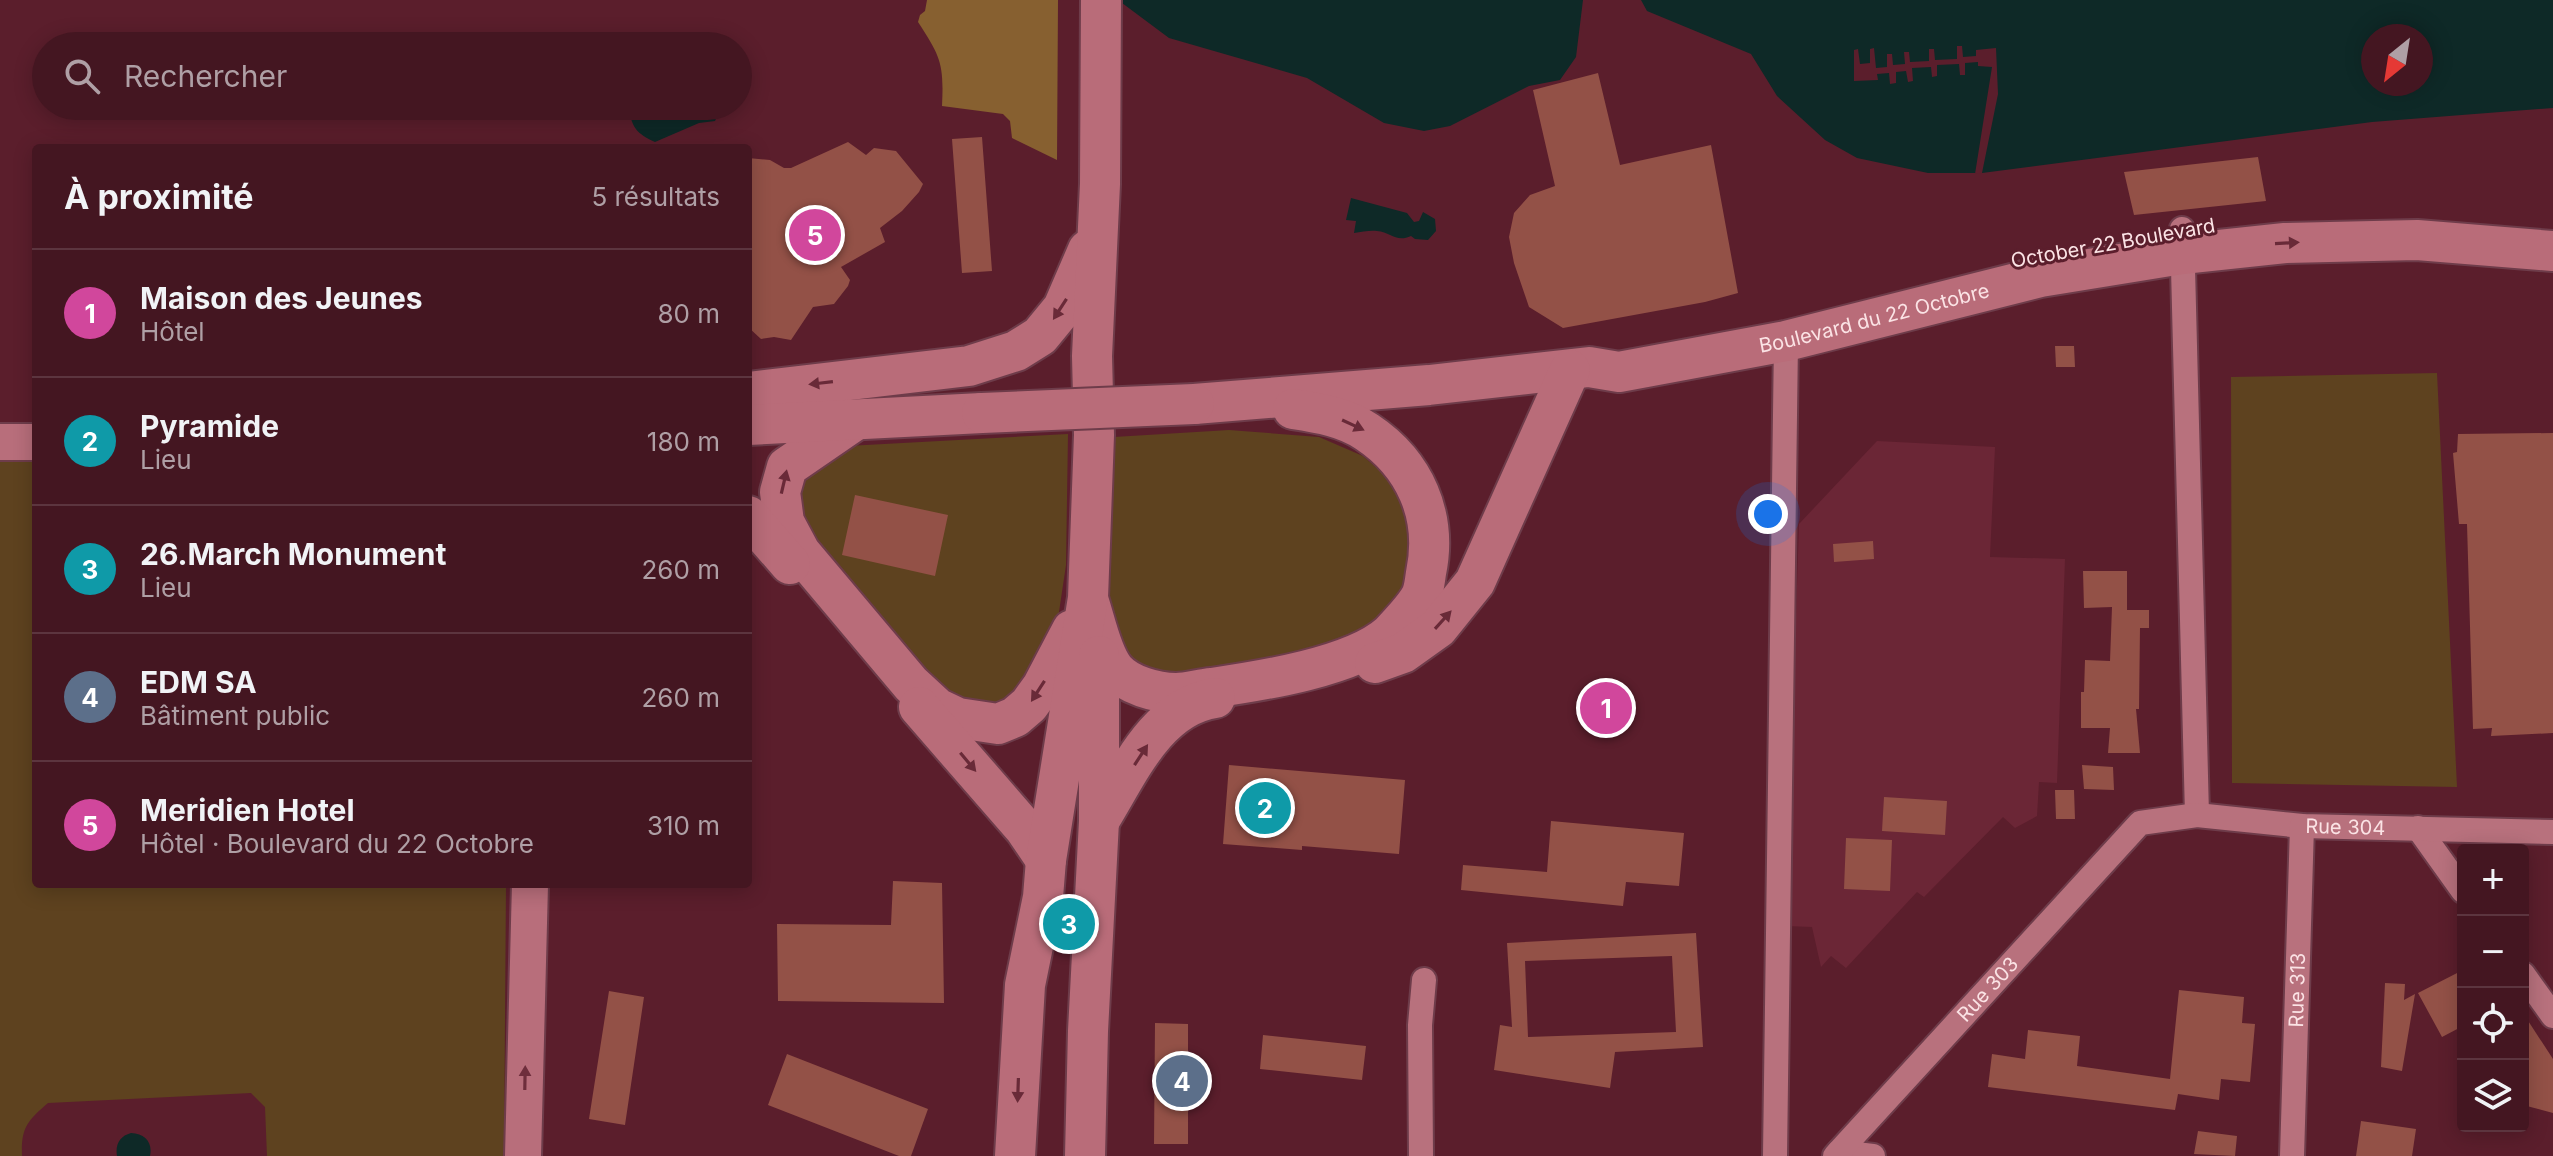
<!DOCTYPE html>
<html lang="fr">
<meta charset="utf-8">
<style>
:root{--surface:#441621;--page:#4e232e;--text:#f1f3f6;--muted:#af9fa5;--line:#5c353f;--accent:#b45309}
body{margin:0;font-family:Inter,sans-serif;background:var(--page);color:var(--text)}
.controls{position:absolute;right:24px;bottom:24px;display:grid;overflow:hidden;border-radius:8px;box-shadow:0 4px 20px #0003}
.controls button{width:72px;height:72px;display:grid;place-items:center;padding:0;border:0;border-bottom:2px solid var(--line);background:var(--surface);color:var(--text);font:40px sans-serif}
.compass{position:absolute;left:2361px;top:24px;width:72px;height:72px;border-radius:50%;background:var(--surface);box-shadow:0 4px 20px #0003;rotate:210deg}
.you{position:absolute;left:1768px;top:514px;width:28px;height:28px;margin:-20px;border:6px solid #fff;border-radius:50%;background:#1a73e8;box-shadow:0 0 0 12px #1a73e833}
.badge{display:grid;place-items:center;width:52px;height:52px;border-radius:50%;background:var(--accent);color:#fff;font-size:26px;font-weight:700}
.pin{position:absolute;translate:-50% -50%;border:4px solid #fff;box-shadow:0 2px 8px #0006}
.list{margin:0;padding:0;list-style:none}
h2{display:flex;justify-content:space-between;align-items:center;height:104px;margin:0;padding:0 32px;font-size:34px}
h2 small{font-size:26px;font-weight:400;color:var(--muted)}
.list li{display:grid;grid-template-columns:52px 1fr auto;gap:24px;align-items:center;box-sizing:border-box;height:128px;padding:0 32px;border-top:2px solid var(--line)}
.list b{display:block;font-size:30px;white-space:nowrap}
.list p{margin:0;font-size:26px;white-space:nowrap;color:var(--muted)}
.list em{font-size:26px;font-style:normal;color:var(--muted)}
.icon{flex:none;width:44px;height:44px;fill:none;stroke:currentColor;stroke-width:2;stroke-linecap:round;stroke-linejoin:round}
.map{position:relative;flex:none;width:2553px;height:1156px;overflow:hidden}
.search{position:absolute;background:var(--surface);box-shadow:0 4px 20px #0003;left:32px;top:32px;width:720px;height:88px;display:flex;align-items:center;gap:20px;box-sizing:border-box;padding:0 28px;border-radius:44px;color:var(--muted);font-size:30px}
.panel{position:absolute;background:var(--surface);box-shadow:0 4px 20px #0003;left:32px;top:144px;width:720px;height:744px;border-radius:8px}
.map>svg:first-child{display:block}
.built{fill:#6b2636}
.green{fill:#5e421f}
.forest{fill:#876030}
.water{fill:#0e2927;fill-rule:evenodd}
.pier{fill:#5b1e2c}
.building{fill:#935147;fill-rule:evenodd}
.lines{fill:none;stroke-linecap:round;stroke-linejoin:round}
.street-casing{stroke:#6e3c4a;stroke-width:28}
.secondary-casing{stroke:#6e3c4a;stroke-width:40}
.primary-casing{stroke:#6e3c4a;stroke-width:44}
.street{stroke:#b8717d;stroke-width:24}
.secondary{stroke:#b86e7b;stroke-width:36}
.primary{stroke:#b96c79;stroke-width:40}
.primary-bridge-casing{stroke:#6e3c4a;stroke-width:44;stroke-linecap:butt}
.primary-bridge{stroke:#b96c79;stroke-width:40}
.oneway{fill:#692a38}
.oneway2{fill:#6e2e3c}
.labels{text-anchor:middle;dominant-baseline:central;stroke-width:6;stroke-linejoin:round;paint-order:stroke}
.street-label{font-size:20px;fill:#fbe3e5;stroke:#5b1e2c}
</style>
<div class="map">
<svg width="2553" height="1156" viewBox="0 0 2553 1156">
<rect width="100%" height="100%" fill="#5b1e2c"/>
<!-- built -->
<path class="built" d="M1877,441l118,6 -5,110 75,2 -8,224 -18,-1 -2,34 -22,12 -12,-11 -79,80 -7,-5 -71,76 -15,-12 -10,11 -9,-40 -26,-1 13,-402z"/>
<!-- green -->
<path class="green" d="M2437,373l20,414 -225,-4 -1,-406z
M1229,430l90,7 44,19 30,26 20,49 -2,56 -33,43 -39,15 -161,34 -44,-17 -17,-21 -8,-23 5,-181z
M1068,434l-2,131 -10,67 -39,70 -25,14 -50,-21 -91,-103 -43,-63 -12,-34 5,-24 28,-24z
M0,453h36v431h470l-2,272h-237l-2,-49 -14,-14 -203,10c-21,18 -27,25 -26,53h-22z"/>
<!-- forest -->
<path class="forest" d="M927,0h131l-1,160 -45,-22 -2,-17 -7,-7 -61,-8c2,-42 -1,-49 -24,-84l2,-7 5,-4z"/>
<!-- water -->
<path class="water" d="M1118,0h465l-7,57 -16,23 -31,6 -79,40 -26,5 -40,-8 -77,-45 -138,-40z
M1641,0h912v108l-181,14 -390,51h-54l-71,-15 -32,-18 -48,-44 -26,-42 -104,-43zM2373,36h48v48h-48z
M629,107v-1l92,1 -6,14 -16,2 -44,19c-18,-8 -24,-15 -26,-35z
M1351,198l56,15 7,9 5,-1 4,-9 12,7 1,12 -8,9 -13,-1 -4,-3c-15,7 -20,-4 -34,-5 -7,-1 -15,1 -23,2l2,-12 -10,-1z
M131,1133c14,1 22,9 19,23h-33c-2,-12 3,-20 14,-23z"/>
<!-- pier -->
<path class="pier" d="M1957,46h5l1,11 13,-1v-6l20,-2 2,46 -16,79 -7,1 17,-107 -14,-1v-4l-13,1v12h-5l-1,-11 -22,1v11l-5,1 -1,-10 -19,1 1,13 -5,1 -2,-11 -10,1v11l-6,1 -1,-11 -12,1 1,6 -24,1v-31l4,-1 2,15 10,-1v-14l4,-1 2,20 11,-1v-13h5l1,11 12,-1 -1,-12h5l1,10 19,-1v-12h5l1,11 22,-1z"/>
<!-- building -->
<path class="building" d="M1598,73l22,92 91,-20 27,148 -33,9 -142,26 -34,-21 -15,-44 -5,-26 5,-24 16,-18 25,-9 -22,-96z
M982,137l10,134 -30,2 -10,-134z
M848,142l18,13 8,-7 22,3 27,33 -4,8 -17,19 -22,17 5,14 -44,25 9,13 -2,6 -14,18 -21,3 -22,33 -17,-3 -13,2 -13,-12v-169l22,2 14,8h7z
M2258,157l8,44 -132,14 -10,-43z
M2055,346h19l1,21h-19z
M2553,433v300l-62,3 1,-8 -19,1 -6,-205h-8l-6,-71 4,-1 1,-18z
M855,495l93,20 -13,61 -93,-21z
M1873,541l1,18 -40,3 -1,-18z
M2083,571h44v39h22v18h-9l-1,81h-3l4,44h-32l2,-25h-29v-36h3l1,-32 25,1 2,-54 -28,1z
M1229,765l176,15 -6,74 -97,-8v4l-79,-6z
M2082,765l31,2 1,23 -30,-1z
M2055,790h19l1,29h-19z
M1884,797l63,4 -2,34 -63,-4z
M1551,821l133,12 -5,53 -53,-4 -3,24 -162,-16 2,-25 84,7z
M1846,838l46,2 -2,51 -46,-2z
M893,881l49,2 2,120 -166,-2 -1,-77 114,1z
M1696,933l7,114 -88,5 -5,36 -116,-18 6,-45 12,2 -5,-84zM1672,956l4,76 -148,5 -3,-76z
M2463,970v56l-21,11 -24,-44z
M2385,983l20,1 -1,16 11,-6 -13,77 -21,-4z
M2179,990l65,7 -2,26 13,1 -5,58 -29,-3 -2,21 -41,-6 -3,16 -187,-23 4,-33 33,5 3,-29 52,6 -3,30 93,13z
M609,991l35,6 -19,128 -36,-6z
M2523,1013l30,46v54l-30,-8z
M1155,1023l33,1v120h-34z
M1263,1035l103,11 -4,34 -102,-11z
M787,1054l141,55 -17,47h-12l-131,-51z
M2361,1121l55,8 -4,27h-56z
M2198,1131l39,5 -2,20 -41,-2z"/>
<g class="lines">
<!-- street casing -->
<g class="street-casing">
<g id="street">
<path d="M2182,229l15,586"/>
<path d="M2418,828l45,63"/>
<path d="M2523,974l30,42"/>
<path d="M1839,1152l34,4"/>
<path d="M1421,1156l-1,-131 4,-45"/>
<path d="M1775,1156l11,-815"/>
<path id="s1" d="M1835,1156l305,-333 57,-8 105,11 251,6"/>
<path id="s2" d="M2292,1156l10,-330"/>
</g>
</g>
<!-- secondary casing -->
<g class="secondary-casing">
<path id="secondary" d="M0,442h36
M523,1156l7,-272"/>
</g>
<!-- primary casing -->
<g class="primary-casing">
<g id="primary">
<path d="M748,392l221,-26 47,-15 24,-15 23,-28 25,-58"/>
<path id="s3" d="M1194,404l235,-19 160,-18 30,5 167,-31 254,-64 142,-23 103,-11 132,-3 136,11"/>
<path d="M854,421l-67,46 -7,25 4,30 16,30 111,132 26,24 21,10 40,6 17,-7 14,-12 13,-18 30,-57"/>
<path d="M748,425l234,-12"/>
<path d="M748,516l42,48"/>
<path d="M1089,602c6,18 13,53 26,68 13,15 41,23 61,23 11,0 24,-4 36,-5 48,-7 141,-21 178,-54 9,-10 25,-26 31,-38 3,-6 4,-16 5,-23 12,-57 -11,-109 -59,-141 -22,-15 -48,-19 -74,-23"/>
<path d="M1375,663l28,-10 35,-25 37,-46 95,-212"/>
<path d="M919,707l106,122 21,31"/>
<path d="M1099,821c29,-46 56,-114 116,-123"/>
<path d="M1015,1156l10,-171 18,-88 3,-37 42,-262 6,-163 -2,-79 8,-172 1,-184"/>
<path d="M1085,1156l3,-125 11,-210v-165"/>
</g>
</g>
<!-- street -->
<use href="#street" class="street"/>
<!-- secondary -->
<use href="#secondary" class="secondary"/>
<!-- primary -->
<use href="#primary" class="primary"/>
<!-- primary-bridge casing -->
<g class="primary-bridge-casing">
<path id="primary-bridge" d="M982,413l212,-9"/>
</g>
<!-- primary-bridge -->
<use href="#primary-bridge" class="primary-bridge"/>
</g>
<!-- one-way arrows -->
<defs><path id="oneway-solid" d="M-6-.8H1V-3.2L6.5 0L1 3.2V.8H-6Z" transform="scale(2)"/></defs>
<g class="oneway">
<use href="#oneway-solid" transform="translate(2287 243) rotate(-3)"/>
<use href="#oneway-solid" transform="translate(1060 309) rotate(123)"/>
<use href="#oneway-solid" transform="translate(821 383) rotate(173)"/>
<use href="#oneway-solid" transform="translate(1353 425) rotate(25)"/>
<use href="#oneway-solid" transform="translate(784 482) rotate(-77)"/>
<use href="#oneway-solid" transform="translate(1443 620) rotate(-48)"/>
<use href="#oneway-solid" transform="translate(1038 691) rotate(123)"/>
<use href="#oneway-solid" transform="translate(1141 755) rotate(-57)"/>
<use href="#oneway-solid" transform="translate(968 762) rotate(50)"/>
<use href="#oneway-solid" transform="translate(1018 1090) rotate(92)"/>
</g>
<use class="oneway2" href="#oneway-solid" transform="translate(525 1078) rotate(-89)"/>
<g class="labels">
<!-- street labels -->
<g class="street-label">
<text transform="translate(2113 243) rotate(-10)">October 22 Boulevard</text>
<text stroke="none"><textPath href="#s3" startOffset="688">Boulevard du 22 Octobre</textPath></text>
<text stroke="none"><textPath href="#s1" startOffset="658">Rue 304</textPath></text>
<text stroke="none"><textPath href="#s1" startOffset="226">Rue 303</textPath></text>
<text stroke="none"><textPath href="#s2" startOffset="166">Rue 313</textPath></text>
</g>
</g>
</svg>
<div class="controls">
<button>+</button>
<button>−</button>
<button><svg class="icon" aria-label="locate" viewBox="0 0 24 24"><circle cx="12" cy="12" r="6"/><path d="M12 2v4M12 18v4M2 12h4M18 12h4"/></svg></button>
<button><svg class="icon" aria-label="layers" viewBox="0 0 24 24"><path d="M12 4l9 5-9 5-9-5zM3 14l9 5 9-5"/></svg></button>
</div>
<svg class="compass" viewBox="-18 -18 36 36"><path d="M0-13l5 13h-10z" fill="#e53935"/><path d="M0 13l5-13h-10z" fill="#af9fa5"/></svg>
<div class="you"></div>
<div class="pin badge" style="left:1606px;top:708px;background:#d1479c">1</div>
<div class="pin badge" style="left:1265px;top:808px;background:#0f9aa8">2</div>
<div class="pin badge" style="left:1069px;top:924px;background:#0f9aa8">3</div>
<div class="pin badge" style="left:1182px;top:1081px;background:#5c6f8a">4</div>
<div class="pin badge" style="left:815px;top:235px;background:#d1479c">5</div>
<div class="search"><svg class="icon" aria-label="search" viewBox="0 0 24 24"><circle cx="10" cy="10" r="6"/><path d="M15 15l6 6"/></svg>Rechercher</div>
<section class="panel">
<h2>À proximité<small>5 résultats</small></h2>
<ul class="list">
<li><span class="badge" style="background:#d1479c">1</span><div><b>Maison des Jeunes</b><p>Hôtel</p></div><em>80 m</em></li>
<li><span class="badge" style="background:#0f9aa8">2</span><div><b>Pyramide</b><p>Lieu</p></div><em>180 m</em></li>
<li><span class="badge" style="background:#0f9aa8">3</span><div><b>26.March Monument</b><p>Lieu</p></div><em>260 m</em></li>
<li><span class="badge" style="background:#5c6f8a">4</span><div><b>EDM SA</b><p>Bâtiment public</p></div><em>260 m</em></li>
<li><span class="badge" style="background:#d1479c">5</span><div><b>Meridien Hotel</b><p>Hôtel · Boulevard du 22 Octobre</p></div><em>310 m</em></li>
</ul>
</section>
</div>
